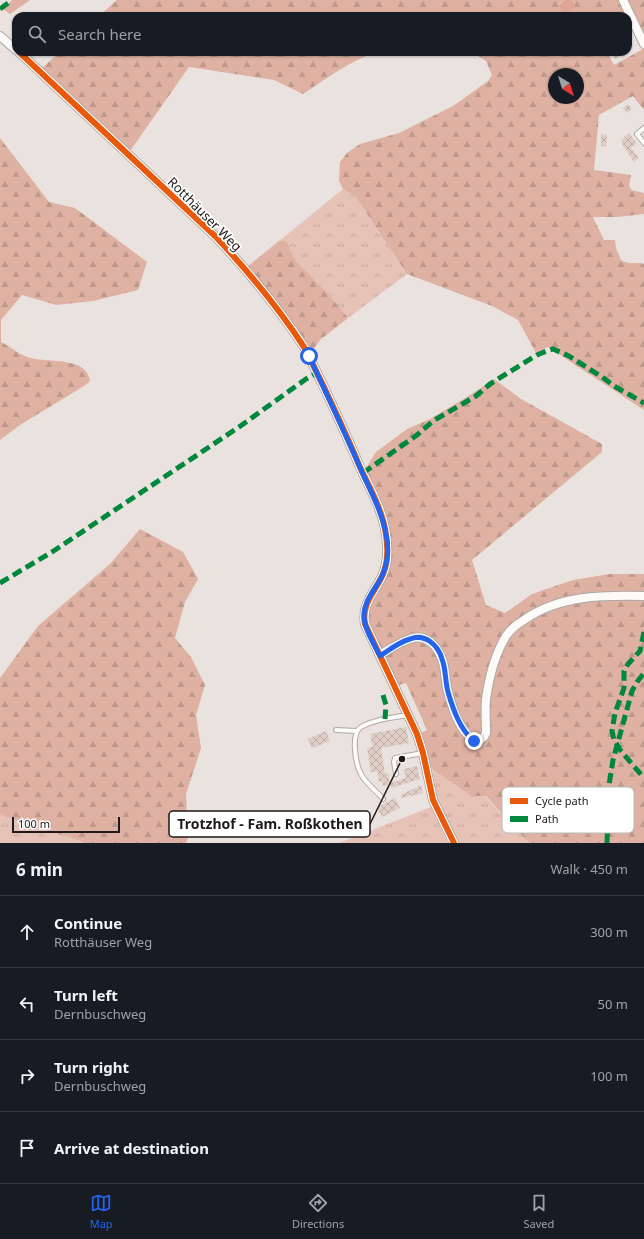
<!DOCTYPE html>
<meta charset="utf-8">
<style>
:root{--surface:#171b24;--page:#20242c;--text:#f1f3f6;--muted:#9ea1a6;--line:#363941;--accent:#2563eb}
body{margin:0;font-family:"Noto Sans",sans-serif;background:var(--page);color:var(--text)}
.compass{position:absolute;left:548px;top:68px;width:36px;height:36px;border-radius:50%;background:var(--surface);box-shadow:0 1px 3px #0004;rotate:142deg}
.scale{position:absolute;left:12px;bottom:10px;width:108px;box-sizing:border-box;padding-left:4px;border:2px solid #1f1918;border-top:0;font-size:11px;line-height:14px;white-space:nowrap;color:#1f1918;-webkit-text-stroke:3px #fff;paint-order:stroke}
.stop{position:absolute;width:12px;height:12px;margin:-9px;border:3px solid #2563eb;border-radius:50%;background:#fff}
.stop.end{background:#2563eb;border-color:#fff;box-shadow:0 1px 4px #0008}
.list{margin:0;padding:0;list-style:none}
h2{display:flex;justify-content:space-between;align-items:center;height:52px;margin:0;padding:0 16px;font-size:17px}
h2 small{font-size:13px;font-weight:400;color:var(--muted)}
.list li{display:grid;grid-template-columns:26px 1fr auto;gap:12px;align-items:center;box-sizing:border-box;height:72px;padding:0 16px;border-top:1px solid var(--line)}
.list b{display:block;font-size:15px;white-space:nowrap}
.list p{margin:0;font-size:13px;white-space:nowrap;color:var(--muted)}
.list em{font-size:13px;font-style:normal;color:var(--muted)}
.icon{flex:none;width:22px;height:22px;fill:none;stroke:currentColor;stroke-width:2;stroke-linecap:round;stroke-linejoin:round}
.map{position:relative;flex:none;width:644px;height:843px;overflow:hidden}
.search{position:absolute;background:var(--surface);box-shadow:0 1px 3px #0004;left:12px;right:12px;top:12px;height:44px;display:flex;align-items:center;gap:10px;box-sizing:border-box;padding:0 14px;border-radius:12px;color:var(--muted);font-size:15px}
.sheet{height:340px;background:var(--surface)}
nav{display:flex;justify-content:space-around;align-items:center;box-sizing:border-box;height:56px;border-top:1px solid var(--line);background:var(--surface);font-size:11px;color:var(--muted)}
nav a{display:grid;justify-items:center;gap:2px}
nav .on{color:var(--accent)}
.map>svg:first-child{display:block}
.grass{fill:url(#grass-tufts)}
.forest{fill:url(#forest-firs);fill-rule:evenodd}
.water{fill:#dea693}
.building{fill:url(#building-cross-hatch)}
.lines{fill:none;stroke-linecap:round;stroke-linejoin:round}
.service-casing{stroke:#afa9a6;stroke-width:6}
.minor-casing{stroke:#afa9a6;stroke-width:10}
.service{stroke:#fcfbfa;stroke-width:4}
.minor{stroke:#fcfbfa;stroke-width:8}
.quiet{stroke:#00873e;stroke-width:5;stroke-dasharray:10 5;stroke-linecap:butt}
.cycleway-casing{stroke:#fff;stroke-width:8}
.cycleway{stroke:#e8590c;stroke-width:6}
.route{stroke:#2563eb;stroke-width:5}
.labels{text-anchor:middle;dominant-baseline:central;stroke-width:3.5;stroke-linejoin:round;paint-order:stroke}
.street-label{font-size:13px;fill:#1f1918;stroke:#fff}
.key{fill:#fff;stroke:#bcbaba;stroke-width:1}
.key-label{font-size:11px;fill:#1f1918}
.leader{fill:none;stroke:#1f1918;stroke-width:1.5}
.callout-dot{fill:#1f1918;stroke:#fff;stroke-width:1.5}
.callout{fill:#fff;stroke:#1f1918;stroke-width:1.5}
.callout-label{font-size:14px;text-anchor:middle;font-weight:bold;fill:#1f1918}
</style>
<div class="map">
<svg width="644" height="843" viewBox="0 0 644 843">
<defs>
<pattern id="grass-tufts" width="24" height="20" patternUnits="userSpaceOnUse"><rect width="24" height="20" fill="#e7c3b7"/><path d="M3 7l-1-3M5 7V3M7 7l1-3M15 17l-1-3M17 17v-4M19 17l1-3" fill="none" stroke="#c6a79d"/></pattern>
<pattern id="forest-firs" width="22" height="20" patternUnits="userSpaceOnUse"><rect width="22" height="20" fill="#deb1a2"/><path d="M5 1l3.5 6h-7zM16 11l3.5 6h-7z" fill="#be988b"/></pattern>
<pattern id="building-cross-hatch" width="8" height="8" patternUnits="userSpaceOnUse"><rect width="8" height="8" fill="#e0cdc6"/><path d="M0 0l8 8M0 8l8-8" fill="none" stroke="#c0afa9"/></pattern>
</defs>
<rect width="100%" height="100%" fill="#eae2df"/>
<!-- grass -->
<path class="grass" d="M343,189l13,8 51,77 -59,44 -18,-22 -34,-35 -10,-19 -7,-1z
M432,769l39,27h14l44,47h-71l-10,-20 -11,-24z
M431,807l17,36h-109z
M0,815l86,28h-86z"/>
<!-- forest -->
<path class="forest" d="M12,0h18l-20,14 -7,-5z
M117,0h447l-5,4 16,1 -3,-5h72v110l-11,-14 -34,19 -5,55 37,5 -2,10 2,5 13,3v21l-27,3h-24l11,23h11l1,8 5,12c9,6 16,1 23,4v146l-96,-63 -12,6 -18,-33 -26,-14 -85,-32 -51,-77 -13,-8 -4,-8 1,-19 7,-9 13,-9 39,-11 54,-27 35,-25 4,-6 -6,-14 -14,-9h135l7,13 29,-16 -13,-28 -2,1v-6h-47l-1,-4 -7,1 -5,3h-469zM554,74h24v24h-24z
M60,52h320c-26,5 -55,28 -77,42l-29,-14 -85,-13 -59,84 -88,-83z
M0,138l49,64 26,6 72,54 -9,28 -45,11 -37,4 -34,-10 -21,25v22c10,5 20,14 30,16 17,5 56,-2 59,23l-6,5 -64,39 -20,15z
M279,241h7l10,20 34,35 18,22 -28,22 -9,13 -64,-86z
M494,379l27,20 81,45v8l-130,108 14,45 19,8 27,-19 41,-14 37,-6h34v269h-115l-43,-47h-15l-39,-27 -11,-36 6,-3 -21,-47 -7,2c-9,-18 -32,-52 -32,-72 1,-13 15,-28 21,-40 1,-4 2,-8 2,-12 5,-33 -11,-64 -24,-93l10,-16 31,-23 23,-10 40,-24z
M140,529l43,23 15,27 -13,23 -10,36 16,19 14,28 -9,30 5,33 -15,46 2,43 -2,6h-104l1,-1 -83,-27v-137l38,-52 72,-62z"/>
<!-- water -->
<path class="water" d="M564,0h8l3,5 -1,4 -10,4 -5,-8z"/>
<!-- building -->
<path class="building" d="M611,52h16l-12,7z
M628,104l4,5 -5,4 -4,-5z
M629,133l8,10 -6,5 8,10 -5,4 -12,-18 1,-1 -2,-3z
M601,134l6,1 -1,12 -5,-1z
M406,727l3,16 -28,5 4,26 3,-1 2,11 -7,2 -1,-5 -3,1 -2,-11 -6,1 -4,-24 6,-1 -3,-13z
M326,731l4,10 -18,7 -4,-9z
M417,766l3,13 -29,9 -1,-5 16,-5 -2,-9z
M421,785l2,8 -22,5v-3z
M395,798l5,10 -18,9 -5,-10z"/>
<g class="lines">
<!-- service casing -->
<g class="service-casing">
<path id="service" d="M644,128l-7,6 7,9
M336,730l21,1
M396,774l-2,-12 1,-4 28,-5
M383,799c-7,-9 -17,-15 -22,-25 -5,-9 -11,-40 0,-47 14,-8 31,-9 47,-12"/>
</g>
<!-- minor casing -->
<g class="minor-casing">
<path id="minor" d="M623,0l21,44
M0,36l16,14
M19,52l196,184c32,34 63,71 89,111 7,12 12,25 19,38 12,26 25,53 36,80 10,22 24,45 27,70 2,13 2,27 -3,39 -7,17 -22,29 -18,50l52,110 6,19 10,47 21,43
M380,655c9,-5 19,-13 30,-16 15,-6 27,6 32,20 4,10 3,22 6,33 4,14 9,31 19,42 3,4 6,8 12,7l5,-4 2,-4c0,-11 -1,-23 0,-34 3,-21 9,-45 20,-63 5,-7 11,-12 18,-16 35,-25 79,-25 120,-24"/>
</g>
<!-- service -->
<use href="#service" class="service"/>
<!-- minor -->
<use href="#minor" class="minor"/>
<!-- quiet -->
<path class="quiet" d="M0,9l12,-9
M363,473l54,-38 16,-14 43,-25 14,-12 47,-29 12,-5 4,-1 16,7 33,21 12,9 30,17
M0,583l52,-31 187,-125 67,-48 11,-6
M644,632l-4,19 -12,13 -4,7v17l-9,25 -3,18 2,9 7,11 23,27
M383,695l3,10 -1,14
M607,843l2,-58 4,-25 19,-69 5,-9 7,-9"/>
<!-- cycleway casing -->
<g class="cycleway-casing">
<path id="cycleway" d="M19,52l196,184c32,34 63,71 89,111 7,12 12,25 19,38 12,26 25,53 36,80 10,22 24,45 27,70 2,13 2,27 -3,39 -7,17 -22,29 -18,50l52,110 6,19 10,47 21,43"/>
</g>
<!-- cycleway -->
<use href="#cycleway" class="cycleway"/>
</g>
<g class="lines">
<!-- route -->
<path class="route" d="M309,356c18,39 36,77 53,116 9,20 20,40 24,62 3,14 2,29 -4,42 -6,13 -19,25 -18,41 1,13 10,27 16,39 9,-6 19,-14 30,-17 15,-6 28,6 32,20 4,10 3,22 6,33 5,17 12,38 26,49"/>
</g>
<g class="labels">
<!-- street labels -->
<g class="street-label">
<text transform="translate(205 214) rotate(45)">Rotthäuser Weg</text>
</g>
</g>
<!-- legend -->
<rect x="502" y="787" width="132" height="46" rx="6" class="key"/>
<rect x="510" y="798" width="18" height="6" fill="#e8590c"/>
<rect x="510" y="816" width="18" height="6" fill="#00873e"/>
<g class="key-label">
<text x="535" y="805">Cycle path</text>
<text x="535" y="823">Path</text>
</g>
<!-- callouts -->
<path class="leader" d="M402 759L370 824"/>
<circle class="callout-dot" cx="402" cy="759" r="4"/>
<rect class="callout" x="169" y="811" width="201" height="26" rx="4"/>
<g class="callout-label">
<text x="270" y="829">Trotzhof - Fam. Roßkothen</text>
</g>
</svg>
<svg class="compass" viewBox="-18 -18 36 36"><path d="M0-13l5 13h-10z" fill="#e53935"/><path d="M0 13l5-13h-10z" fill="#9ea1a6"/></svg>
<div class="scale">100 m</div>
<div class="stop" style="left:309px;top:356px"></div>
<div class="stop end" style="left:474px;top:741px"></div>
<div class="search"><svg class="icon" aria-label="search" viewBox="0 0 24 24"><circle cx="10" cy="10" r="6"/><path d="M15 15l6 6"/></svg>Search here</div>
</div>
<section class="sheet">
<h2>6 min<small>Walk · 450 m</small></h2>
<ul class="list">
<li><svg class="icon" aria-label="ahead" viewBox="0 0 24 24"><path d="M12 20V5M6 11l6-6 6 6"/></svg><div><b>Continue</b><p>Rotthäuser Weg</p></div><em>300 m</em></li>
<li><svg class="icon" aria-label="left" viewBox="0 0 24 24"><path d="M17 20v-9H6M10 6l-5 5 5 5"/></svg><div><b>Turn left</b><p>Dernbuschweg</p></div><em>50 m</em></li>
<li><svg class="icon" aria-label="right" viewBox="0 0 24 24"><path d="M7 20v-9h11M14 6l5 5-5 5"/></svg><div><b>Turn right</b><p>Dernbuschweg</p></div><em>100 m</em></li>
<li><svg class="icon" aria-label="arrive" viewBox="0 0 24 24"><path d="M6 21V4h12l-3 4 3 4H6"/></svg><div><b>Arrive at destination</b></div></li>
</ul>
</section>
<nav>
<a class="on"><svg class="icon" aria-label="map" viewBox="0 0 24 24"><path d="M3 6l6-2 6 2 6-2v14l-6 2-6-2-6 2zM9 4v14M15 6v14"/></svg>Map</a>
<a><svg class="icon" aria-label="directions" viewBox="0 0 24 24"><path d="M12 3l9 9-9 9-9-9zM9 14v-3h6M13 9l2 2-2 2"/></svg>Directions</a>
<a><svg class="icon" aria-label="saved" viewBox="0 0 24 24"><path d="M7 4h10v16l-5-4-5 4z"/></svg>Saved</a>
</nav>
